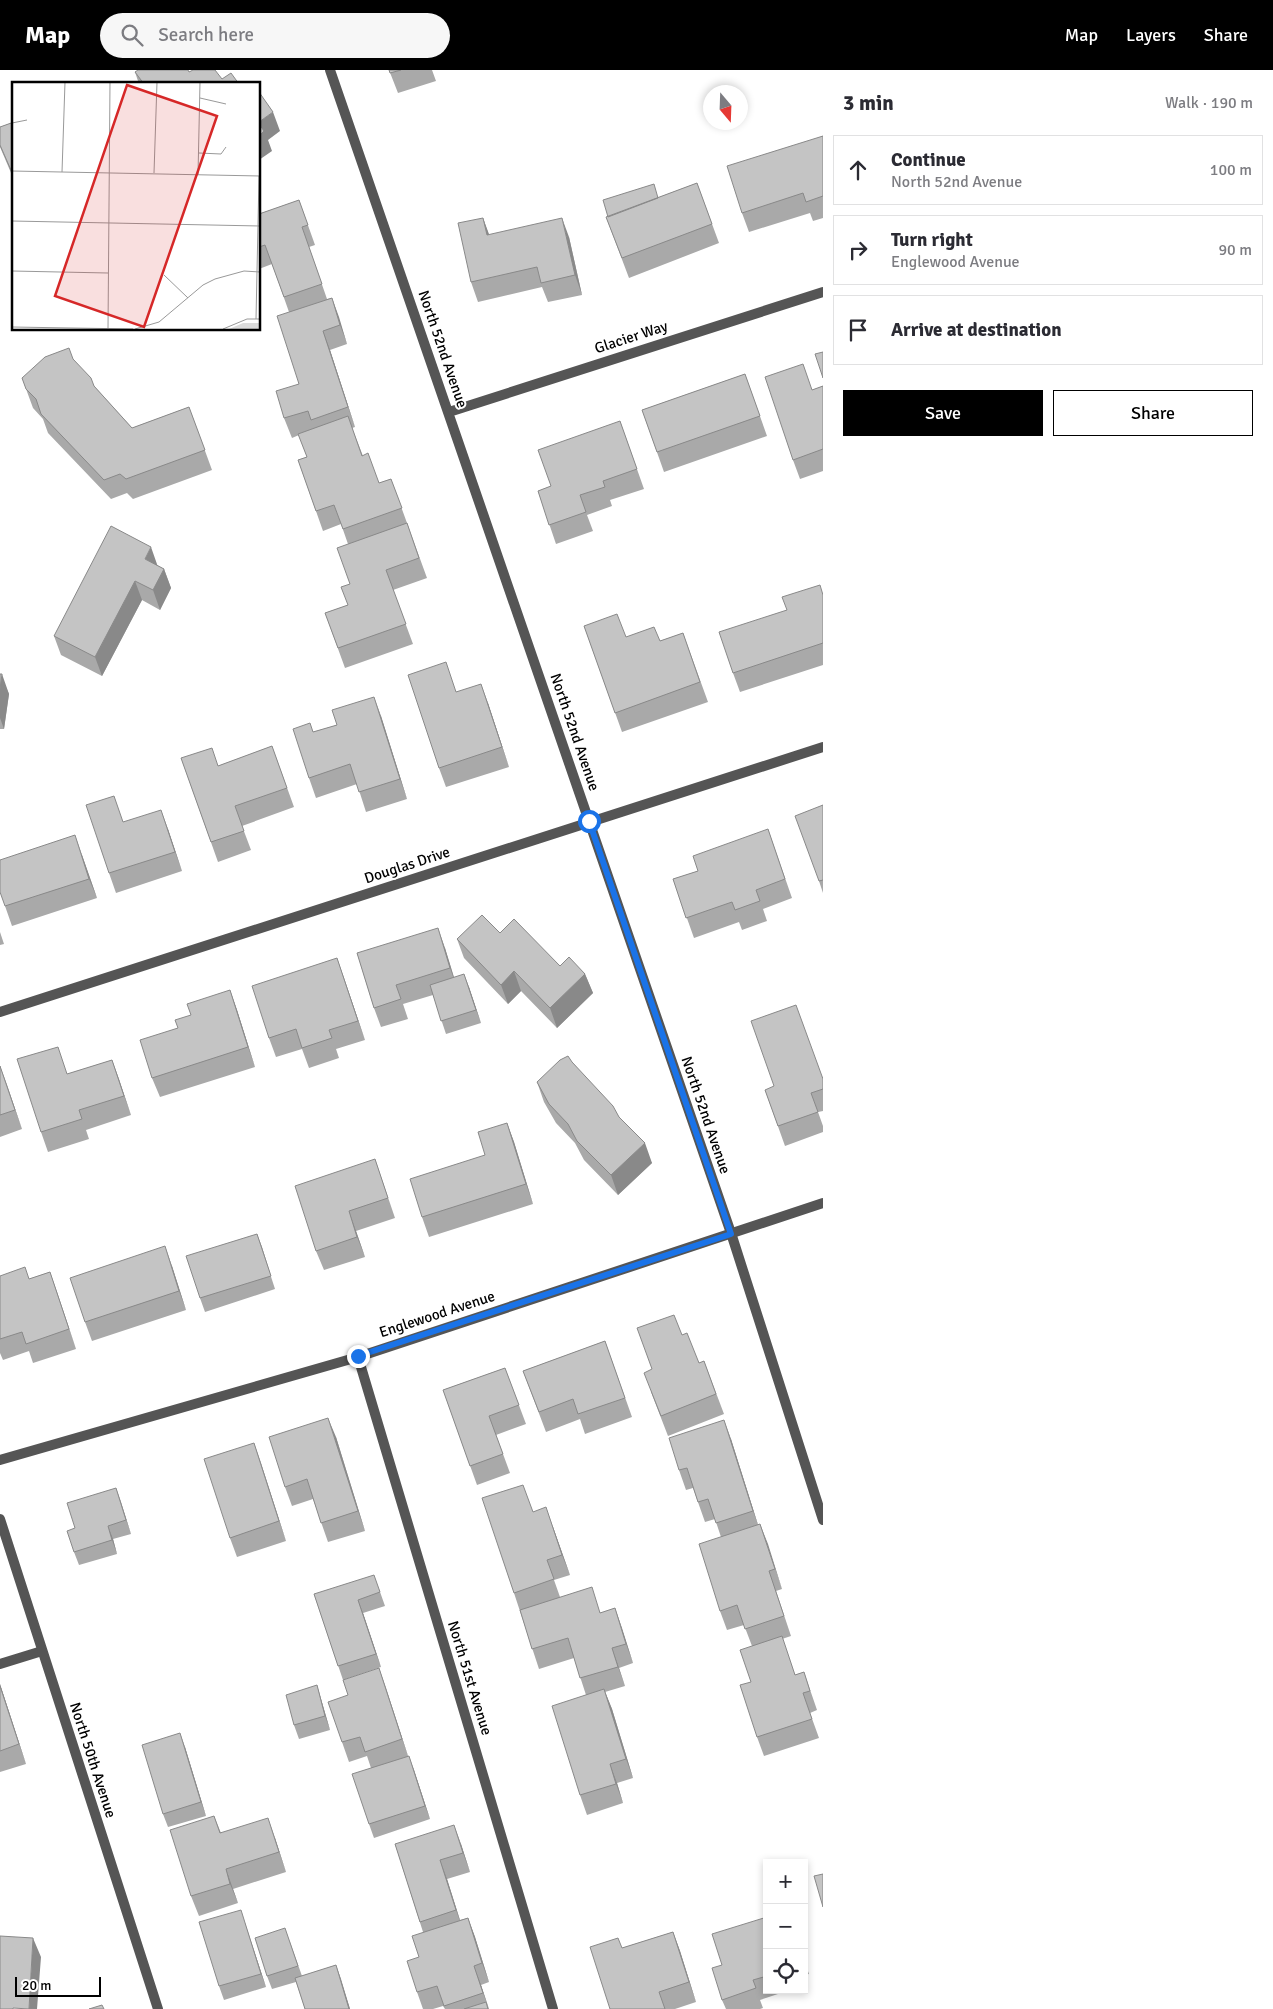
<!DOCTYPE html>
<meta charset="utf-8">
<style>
:root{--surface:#fff;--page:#f7f7f7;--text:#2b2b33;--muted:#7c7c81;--line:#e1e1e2;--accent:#000}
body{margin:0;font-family:Signika,sans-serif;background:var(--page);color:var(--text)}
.controls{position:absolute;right:15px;bottom:15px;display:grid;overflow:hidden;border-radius:0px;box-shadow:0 2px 8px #0003}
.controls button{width:45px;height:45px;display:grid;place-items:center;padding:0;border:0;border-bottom:1px solid var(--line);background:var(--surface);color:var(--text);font:25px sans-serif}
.compass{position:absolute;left:703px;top:15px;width:45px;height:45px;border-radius:50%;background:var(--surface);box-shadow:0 2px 8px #0003;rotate:161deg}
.scale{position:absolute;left:15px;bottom:12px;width:86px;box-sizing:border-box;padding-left:5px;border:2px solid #000;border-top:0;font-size:14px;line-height:18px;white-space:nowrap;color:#000;-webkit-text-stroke:4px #fff;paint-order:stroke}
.stop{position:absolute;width:15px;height:15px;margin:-11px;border:4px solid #1a73e8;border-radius:50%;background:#fff}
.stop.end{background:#1a73e8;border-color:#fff;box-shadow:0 1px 5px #0008}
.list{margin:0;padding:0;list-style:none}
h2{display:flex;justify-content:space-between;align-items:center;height:65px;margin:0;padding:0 20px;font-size:21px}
h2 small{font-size:16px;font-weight:400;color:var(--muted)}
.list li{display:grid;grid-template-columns:32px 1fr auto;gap:15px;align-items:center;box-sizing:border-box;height:70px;margin:0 10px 10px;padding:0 10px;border:1px solid var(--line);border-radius:0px}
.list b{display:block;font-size:19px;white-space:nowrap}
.list p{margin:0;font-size:16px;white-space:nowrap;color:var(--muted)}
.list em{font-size:16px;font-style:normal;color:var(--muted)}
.actions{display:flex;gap:10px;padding:15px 20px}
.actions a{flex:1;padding:11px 0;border:1px solid var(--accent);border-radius:0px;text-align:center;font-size:18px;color:var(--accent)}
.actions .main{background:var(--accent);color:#fff}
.icon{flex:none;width:28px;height:28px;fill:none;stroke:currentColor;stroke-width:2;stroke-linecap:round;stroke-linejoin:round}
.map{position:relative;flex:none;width:823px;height:1939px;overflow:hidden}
header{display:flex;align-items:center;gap:30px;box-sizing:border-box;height:70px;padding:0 25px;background:var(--accent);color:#fff}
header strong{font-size:24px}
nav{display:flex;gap:28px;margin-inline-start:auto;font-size:18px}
.search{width:350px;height:45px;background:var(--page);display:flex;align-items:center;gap:12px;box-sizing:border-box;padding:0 18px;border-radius:28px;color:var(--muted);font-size:19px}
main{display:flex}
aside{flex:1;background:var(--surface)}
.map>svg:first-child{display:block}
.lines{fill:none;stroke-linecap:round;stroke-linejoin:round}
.service{stroke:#555;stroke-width:10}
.minor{stroke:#555;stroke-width:10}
.tertiary{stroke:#555;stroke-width:10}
.wall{fill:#a9a9a9}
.shaded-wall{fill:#898989}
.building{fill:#c4c4c4;stroke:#898989}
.route{stroke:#1a73e8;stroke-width:6}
.labels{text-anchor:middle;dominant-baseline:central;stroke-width:4;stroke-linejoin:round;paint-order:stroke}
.street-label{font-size:15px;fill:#000;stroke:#fff}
.inset-road{fill:none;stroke:#999;stroke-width:1}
.view{fill:#d62828;fill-opacity:0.15;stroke:#d62828;stroke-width:2.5}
.inset-edge{fill:none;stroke:#000;stroke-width:2.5}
</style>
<header>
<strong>Map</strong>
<div class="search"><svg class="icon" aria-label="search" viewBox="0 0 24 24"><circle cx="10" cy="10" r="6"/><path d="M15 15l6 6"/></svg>Search here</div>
<nav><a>Map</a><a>Layers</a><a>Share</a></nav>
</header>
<main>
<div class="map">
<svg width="823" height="1939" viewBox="0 0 823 1939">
<rect width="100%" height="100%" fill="#fff"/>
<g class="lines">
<!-- service -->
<path class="service" d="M0,1594l42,-13"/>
<!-- minor -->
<path class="minor" d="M330,0l401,1163 92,287
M449,342l374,-120
M0,942l823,-265
M358,1287l195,652
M0,1449l158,490"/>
<!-- tertiary -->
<path class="tertiary" d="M0,1390l358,-103 465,-154"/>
</g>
<!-- wall -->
<path class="wall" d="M389,0h43l4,11 -38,12z
M135,2h54l50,12h-100z
M14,52v58l-14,-33v-20z
M823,66v82l-10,3 -3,-8 -61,19 -7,-19z
M697,113l22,60 -90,35 -23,-61z
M299,130l16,45 -6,2 18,52 5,-1 15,46 -17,6 25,77 -3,1 11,28 16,27 12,-4 36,99 -34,12 20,54 -68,24 -20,-55 23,-8 2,-21 -2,-40 -7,-20 -18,7 -25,-71 9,-3 -8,-22 -7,3 -8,-20 15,-34 -10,-72 -17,-48 -13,5v-55z
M483,148l6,17 80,2 13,58 -34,7 -6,-15 -64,15 -7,-20z
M73,289l21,27 38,42 57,-21 23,63 -79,29 -6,-6 -16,6 -63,-66 -5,-14 -10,-11 -11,-30z
M745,304l22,62 -103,36 -22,-62z
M823,316v85l-23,8 -7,-19 19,-70z
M620,351l24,68 -34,11 2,6 -25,9 6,16 -37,13 -18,-53 13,-5z
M157,495l7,4 7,19 -11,22 -18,-10 -40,76 -41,-21 -7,-19z
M823,524v71l-83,27 -7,-19 54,-63z
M584,556l42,11 34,4 23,-8 25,69 -86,30z
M0,604l9,20 -5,35h-4z
M457,621l31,12 21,64 -63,20 -7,-19z
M381,646l26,83 -41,13 -9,-28 -41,14 -7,-20 4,-46 24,-7z
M272,676l22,61 -52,19 9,24 -33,12 -37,-104 37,8z
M823,735v88l-4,-12z
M123,752l45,7 14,42 -66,22 -7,-20z
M768,759l24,69 -29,11 4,12 -25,9 -3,-8 -45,16 -21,-59 25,-8z
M82,785l15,43 -85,28 -7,-20z
M0,862l4,12 -4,1z
M500,863l60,33 25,8 8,19 -36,35 -36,-37 -13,13 -44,-46 -7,-19z
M445,878l9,29 15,10 12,36 -35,11 -13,-39 -30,9 5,15 -27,8 -7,-19 -17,-55z
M337,888l28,82 -29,9 3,9 -30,10 -7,-19 -26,8 -7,-19z
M230,920l7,20 18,57 -95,30 -8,-19 26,-50z
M112,990l19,55 -45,15 3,9 -41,13 -7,-20 27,-58z
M572,992l47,55 33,46 -34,32 -34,-35 -9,-17 -19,-20 -12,-21 -7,-20z
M0,996l22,63 -22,8z
M823,1009v32l-5,1 5,14v6l-38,14 -20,-56z
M507,1053l7,19 19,62 -104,33 -7,-20 63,-62z
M375,1089l20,59 -39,13 9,26 -41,13 -8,-19z
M257,1164l18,55 -70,23 -5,-14z
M172,1196l14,44 -94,31 -7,-19z
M50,1202l26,77 -43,14 -4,-12 -26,9 -3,-7v-77l29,3z
M682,1265l17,28 5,-2 20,53 -56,22 -17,-44 1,-23z
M605,1271l27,76 -47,17 -5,-15 -34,13 -23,-61z
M505,1298l21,56 -30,11 14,38 -33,12 -34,-95z
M336,1367l29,94 -37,11 -15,-43 -21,7 -7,-19z
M731,1369l27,86 2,-1 22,65 -6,2 15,45 -9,3 13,36 9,-3 13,38 -7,3 9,25 -55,18 -7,-19 -6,-55 1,-36 -8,-21 -17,5 -7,-19 1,-74 -6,-18 -10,3 -12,-34 -7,2 -7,-20z
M254,1373l32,98 -49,16 -7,-19z
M116,1418l15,46 -18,5 4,15 -38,11 -5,-13 1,-24z
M533,1442l20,15 17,48 -16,5 6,17 41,16 14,-5 18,55 -14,5 6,18 -20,6 7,17 21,69 -16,5 6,20 -36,12 -7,-20 6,-100 -12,-37 -35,11 -25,-76z
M379,1519l6,17 -22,7 18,54 -38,13 -29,-86z
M379,1598l29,88 6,14 16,49 -56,19 -5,-14 2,-56 -4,-12 -18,6 -7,-20 6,-47z
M0,1614l26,80 -26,8z
M317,1615l4,14 9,31 -31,9 -5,-14z
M185,1677l21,69 -38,11 -5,-13z
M214,1746l7,17 54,5 11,34 -53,17 5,14 -39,13 -8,-20z
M395,1774h66l9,28 -23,7 13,41 8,-2 7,19 14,45 -8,3 8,24h-44l-2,-3 -10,3h-10l-6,-17 2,-35 4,-25z
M767,1847v73h13l1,3 -21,7 3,8 -3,1h-34l-4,-9v-35z
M245,1853l21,64 -42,13 -5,-14z
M673,1862l7,19 16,51 -21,7h-65l12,-61z
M290,1872l12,34 34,-11 14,44h-45l-9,-27 -24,7 -5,-13z
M804,1890l5,14 -5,1z"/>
<!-- shaded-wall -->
<path class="shaded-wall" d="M273,42l7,19 -12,9 4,11 -13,9v-38z
M483,148l7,19 -3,-2z
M562,148l7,19 13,58 -7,-20z
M332,228l7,19 8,27 -7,-19z
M323,261l7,19 25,77 -7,-20z
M151,477l7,20 -13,-8z
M164,499l7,19 -11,22 -7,-20z
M135,511l7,19 -40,76 -7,-19z
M2,604l7,20 -5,35 -4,-11v-29z
M481,614l7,19 21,64 -7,-20z
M374,627l7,19 26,83 -7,-20z
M161,740l7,19 14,42 -7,-19z
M75,765l7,20 15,43 -8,-19z
M438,858l7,20 12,40 -7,-20z
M337,888l7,20 21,62 -7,-19z
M514,901l7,20 -13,13 -7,-19z
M464,904l5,13 12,36 -5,-13z
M585,904l8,19 -36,35 -7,-20z
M230,920l7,20 18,57 -7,-20z
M112,990l7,19 12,36 -7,-19z
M0,996l7,19 15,44 -7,-19z
M507,1053l7,19 19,62 -7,-20z
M645,1073l7,20 -34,32 -7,-20z
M349,1141l7,20 9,26 -8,-20z
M257,1164l5,13 13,42 -4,-13z
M165,1176l7,20 14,44 -7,-19z
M50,1202l7,20 19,57 -7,-20z
M328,1348l8,19 29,94 -7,-20z
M724,1350l7,19 29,92 -7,-20z
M254,1373l7,20 25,78 -7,-20z
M116,1418l5,14 10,32 -5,-14z
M546,1437l7,20 17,48 -8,-20z
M760,1454l8,20 14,45 -7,-20z
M108,1456l5,13 4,15 -5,-14z
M358,1530l5,13 18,54 -5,-13z
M615,1538l7,20 11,35 -7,-19z
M612,1578l7,20 6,18 -7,-19z
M379,1598l7,20 23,71 -7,-20z
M0,1614l26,80 -7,-20 -19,-58z
M317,1615l4,14 9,31 -5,-14z
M604,1619l8,20 21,69 -7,-19z
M180,1663l5,14 21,69 -5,-14z
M409,1686l5,14 16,49 -5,-13z
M610,1694l7,19 6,20 -7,-19z
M268,1748l7,20 11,34 -7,-20z
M454,1755l7,19 9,28 -7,-19z
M440,1790l7,19 16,51 -7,-20z
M226,1799l7,20 5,14 -8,-19z
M241,1840l4,13 21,64 -5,-13z
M468,1848l7,19 14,45 -7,-19z
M673,1862l7,19 16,51 -7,-20z
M33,1868l8,19 -4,52h-8z
M336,1895l5,14 9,30h-1z
M474,1896l7,19 8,24 -6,-16z"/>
<!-- building -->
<path class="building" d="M138,0h50l1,2 4,-2h22l7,9 9,-6 8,11h-95l-9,-12z
M389,0h12l-11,3z
M259,22l14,20 -14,10z
M14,52v55l-14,-32v-18z
M259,54l5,7 -5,5z
M823,66v60l-17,6 -3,-9 -61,20 -15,-47z
M697,113l15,41 -90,34 -16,-41z
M654,114l4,14 -50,19 -5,-17z
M299,130l9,25 -6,2 20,57 -38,13 -19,-52 -6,2v-33z
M483,148l4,17 75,-17 13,57 -34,8 -4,-16 -66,15 -13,-59z
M332,228l8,27 -17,6 25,76 -37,13 -3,-9 -24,7 -8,-27 23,-7 -22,-68z
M69,278l4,11 18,19 3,8 38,42 57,-21 16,43 -79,29 -6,-5 -16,6 -63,-66 -5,-15 -10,-10 -4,-11 23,-21z
M823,282v26l-8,-24z
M803,294l9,26 11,-4v63l-30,11 -28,-83z
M745,304l15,42 -103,36 -15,-42z
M348,346l14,40 6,-3 11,30 12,-4 11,29 -59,21 -9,-24 -18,6 -18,-51 9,-3 -9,-23z
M620,351l17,48 -34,12 2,6 -25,8 6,17 -37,13 -11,-34 13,-5 -13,-36z
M407,453l12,35 -33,12 20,54 -68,24 -13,-35 23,-8 -7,-18 9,-3 -13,-36z
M111,456l40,21 -6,12 19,10 -11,21 -18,-9 -40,76 -41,-21z
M820,515l3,10v48l-90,30 -14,-41 68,-22 -5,-13z
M617,544l9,23 28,-10 6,14 23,-8 17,49 -85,31 -31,-87z
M446,592l10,30 25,-8 21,63 -63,21 -31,-93z
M0,604h2l-2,15z
M374,627l26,82 -41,13 -9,-28 -41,14 -16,-49 17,-6 3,9 24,-7 -5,-15z
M272,676l15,42 -52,18 9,25 -33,11 -30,-84 31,-10 6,18z
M114,726l9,26 38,-12 14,42 -66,21 -23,-68z
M823,735v75l-4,1 -24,-65z
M768,759l17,50 -29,11 4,11 -25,9 -3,-8 -46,16 -13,-39 25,-8 -5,-15z
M75,765l14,44 -84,27 -5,-14v-32z
M482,845l18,18 14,-14 46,47 9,-9 16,17 -35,34 -36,-37 -13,14 -44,-46z
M438,858l12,40 -54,17 5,14 -27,9 -17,-55z
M337,888l21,63 -29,9 3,8 -30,10 -6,-19 -27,9 -17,-52z
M464,904l12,36 -35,11 -11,-36z
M230,920l18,57 -96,31 -12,-38 38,-12 -3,-8 16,-5 -4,-11z
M796,935l27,74v10l-12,4 7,19 -40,14 -13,-36 9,-4 -23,-65z
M58,977l9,27 45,-14 12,36 -45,14 3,9 -41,13 -24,-73z
M568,986l4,6 41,44 6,11 26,26 -34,32 -34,-34 -9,-17 -19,-20 -12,-22 23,-22z
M0,996l15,44 -15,5z
M507,1053l19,61 -104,33 -12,-38 75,-24 -7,-23z
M375,1089l13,39 -39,13 8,26 -41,14 -21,-65z
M257,1164l14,42 -71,22 -14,-42z
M165,1176l14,45 -94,31 -15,-44z
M25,1197l4,12 21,-7 19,57 -43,15 -4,-12 -22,7v-63z
M674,1245l8,20 5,-2 12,30 5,-2 12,33 -55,22 -17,-43 8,-4 -15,-41z
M605,1271l20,57 -47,16 -5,-15 -34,13 -16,-41z
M505,1298l14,37 -30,11 14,38 -33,12 -27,-76z
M328,1348l30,93 -37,12 -14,-44 -22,8 -16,-50z
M724,1350l29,91 -37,12 -8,-24 -10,3 -11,-34 -8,2 -10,-32z
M254,1373l25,78 -49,17 -26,-79z
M523,1415l10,27 13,-5 16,48 -15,5 7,19 -40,14 -32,-95z
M116,1418l10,32 -18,6 4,14 -38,12 -7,-21 8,-3 -8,-25z
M760,1454l15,45 -6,2 15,45 -39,13 -8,-24 -17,6 -21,-67z
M374,1505l6,17 -22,8 18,54 -38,12 -24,-72z
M592,1517l8,26 15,-5 11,36 -14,4 6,19 -38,11 -12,-40 -36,11 -12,-39z
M782,1566l13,39 9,-3 6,19 -7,2 9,26 -55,18 -17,-52 11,-3 -11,-32z
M379,1598l23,71 -37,13 -5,-15 -18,5 -14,-40 20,-7 -5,-15z
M317,1615l8,31 -31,9 -8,-30z
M0,1616l19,58 -19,7z
M604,1619l22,70 -16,5 6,20 -36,11 -28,-89z
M180,1663l21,69 -38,12 -21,-69z
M409,1686l16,50 -56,18 -17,-50z
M214,1746l6,17 48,-15 11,34 -53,17 4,15 -39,12 -21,-66z
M454,1755l9,28 -23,7 16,50 -36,12 -25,-78z
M823,1804v33l-9,-31z
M241,1840l20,64 -42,12 -20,-64z
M767,1847v59l-14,4 3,8 -34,12 -10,-32 10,-3 -10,-31z
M468,1848l14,45 -8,3 9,27 -39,13 -7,-20 -20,6 -10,-31 12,-4 -7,-21z
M285,1858l13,38 -31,10 -12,-38z
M673,1862l16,50 -30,10 6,17h-55l-20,-62 28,-9 4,10z
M0,1866l33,2 -4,71 -16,-1v1h-13z
M336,1895l13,44h-44l-10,-31z
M486,1932l2,7h-24z
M102,1935l2,4h-15z"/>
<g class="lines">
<!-- route -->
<path class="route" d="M358,1286l373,-122 -142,-413"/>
</g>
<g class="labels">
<!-- street labels -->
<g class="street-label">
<text transform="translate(631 267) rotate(-18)">Glacier Way</text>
<text transform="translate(443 279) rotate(71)">North 52nd Avenue</text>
<text transform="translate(575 662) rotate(71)">North 52nd Avenue</text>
<text transform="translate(407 795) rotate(-18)">Douglas Drive</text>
<text transform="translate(706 1045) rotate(71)">North 52nd Avenue</text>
<text transform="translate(437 1244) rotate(-18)">Englewood Avenue</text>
<text transform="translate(470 1608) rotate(73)">North 51st Avenue</text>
<text transform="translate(93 1690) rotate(72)">North 50th Avenue</text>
</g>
</g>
<!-- overview -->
<g transform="translate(12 12)">
<rect width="248" height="248" fill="#fff"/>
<path d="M231,241h16v6h-30z" fill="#dcdcdc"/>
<path class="inset-road" d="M188,16l26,6M0,41l15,-3M187,71l22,1 5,-7M0,89l248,5M50,90l3,-90M142,91l3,-91M186,93l2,-93M0,139l248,5M0,189l96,2M152,193l24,23M244,237l3,-143M0,245l121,2M96,247l2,-247M123,247l24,-7 44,-37 12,-6 29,-8 16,1M211,247l24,-10h13"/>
<path class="view" d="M115,3l90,31 -73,211 -89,-31z"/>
<rect width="248" height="248" class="inset-edge"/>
</g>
</svg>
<div class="controls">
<button>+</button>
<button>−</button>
<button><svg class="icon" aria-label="locate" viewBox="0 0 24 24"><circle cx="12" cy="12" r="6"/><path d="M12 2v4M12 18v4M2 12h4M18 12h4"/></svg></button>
</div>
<svg class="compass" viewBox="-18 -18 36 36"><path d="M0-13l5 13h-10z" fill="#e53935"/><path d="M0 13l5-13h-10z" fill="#7c7c81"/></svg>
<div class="scale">20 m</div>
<div class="stop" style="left:589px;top:751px"></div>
<div class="stop end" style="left:358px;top:1286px"></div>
</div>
<aside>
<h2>3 min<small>Walk · 190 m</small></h2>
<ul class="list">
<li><svg class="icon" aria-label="ahead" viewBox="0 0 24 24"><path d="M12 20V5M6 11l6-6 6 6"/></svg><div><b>Continue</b><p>North 52nd Avenue</p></div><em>100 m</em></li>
<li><svg class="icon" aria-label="right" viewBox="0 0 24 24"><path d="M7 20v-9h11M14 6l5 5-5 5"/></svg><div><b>Turn right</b><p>Englewood Avenue</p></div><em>90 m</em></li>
<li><svg class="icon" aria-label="arrive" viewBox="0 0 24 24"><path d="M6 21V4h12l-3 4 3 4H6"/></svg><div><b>Arrive at destination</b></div></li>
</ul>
<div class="actions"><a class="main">Save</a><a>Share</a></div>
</aside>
</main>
